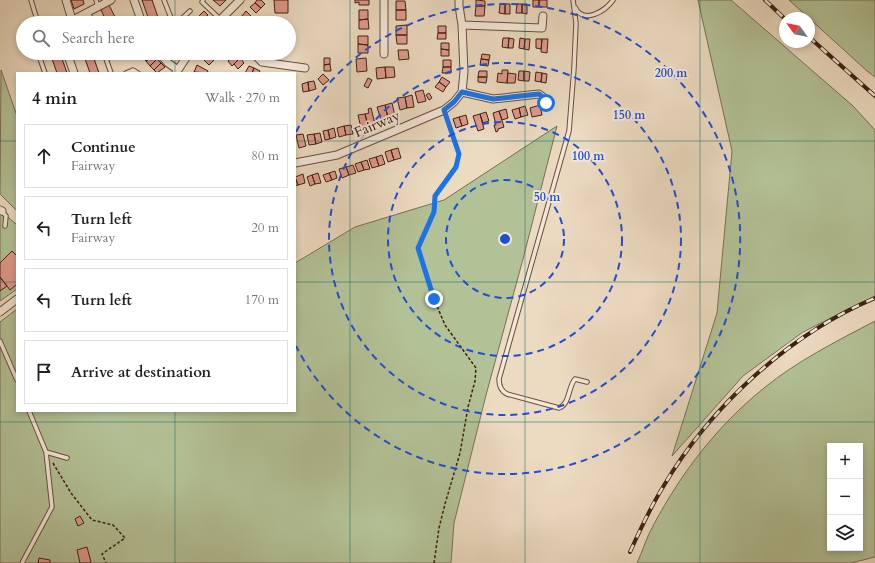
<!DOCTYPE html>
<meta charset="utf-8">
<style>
:root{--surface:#fff;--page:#f6f6f6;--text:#202124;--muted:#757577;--line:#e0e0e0}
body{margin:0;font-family:Cardo,serif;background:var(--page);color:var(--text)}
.controls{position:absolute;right:12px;bottom:12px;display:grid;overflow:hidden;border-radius:0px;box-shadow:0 2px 6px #0003}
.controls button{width:36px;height:36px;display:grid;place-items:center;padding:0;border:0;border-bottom:1px solid var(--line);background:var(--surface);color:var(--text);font:20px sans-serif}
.compass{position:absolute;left:779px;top:12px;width:36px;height:36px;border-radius:50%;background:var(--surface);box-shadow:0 2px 6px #0003;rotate:303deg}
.stop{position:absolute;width:12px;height:12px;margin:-9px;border:3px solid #1a73e8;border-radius:50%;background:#fff}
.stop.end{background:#1a73e8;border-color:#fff;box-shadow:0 1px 4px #0008}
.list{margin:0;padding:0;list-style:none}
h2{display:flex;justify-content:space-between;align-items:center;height:52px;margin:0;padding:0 16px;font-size:17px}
h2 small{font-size:13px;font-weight:400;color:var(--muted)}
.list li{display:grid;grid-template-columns:26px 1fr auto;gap:12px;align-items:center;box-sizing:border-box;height:64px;margin:0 8px 8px;padding:0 8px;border:1px solid var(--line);border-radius:0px}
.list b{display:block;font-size:15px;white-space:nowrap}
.list p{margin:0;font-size:13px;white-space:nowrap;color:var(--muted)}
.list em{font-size:13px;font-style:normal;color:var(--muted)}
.icon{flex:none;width:22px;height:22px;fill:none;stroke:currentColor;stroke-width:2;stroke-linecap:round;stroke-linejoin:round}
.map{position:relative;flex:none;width:875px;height:563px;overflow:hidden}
.search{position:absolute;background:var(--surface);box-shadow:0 2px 6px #0003;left:16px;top:16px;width:280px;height:44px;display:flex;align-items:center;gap:10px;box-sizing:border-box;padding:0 14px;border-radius:22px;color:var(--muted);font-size:15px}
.panel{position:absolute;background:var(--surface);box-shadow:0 2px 6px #0003;left:16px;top:72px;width:280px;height:340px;border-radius:0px}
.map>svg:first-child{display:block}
.green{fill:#b3c196;stroke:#787054;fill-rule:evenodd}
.building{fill:#e09a8b;stroke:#3c2012}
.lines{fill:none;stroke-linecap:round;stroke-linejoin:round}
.service-casing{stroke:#684e3e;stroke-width:5.5}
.minor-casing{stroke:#684e3e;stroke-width:9}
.path{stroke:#3c2012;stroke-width:1.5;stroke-dasharray:3 2;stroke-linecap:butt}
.service{stroke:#f3e7d7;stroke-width:3.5}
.minor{stroke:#f3e7d7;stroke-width:7}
.rail-casing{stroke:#3c2012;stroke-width:4}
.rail{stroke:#f3e7d7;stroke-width:2.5;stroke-dasharray:8;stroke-linecap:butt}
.route{stroke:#1a73e8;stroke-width:5}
.grid{fill:none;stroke:#0f766e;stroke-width:1;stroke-opacity:0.55}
.ring{fill:none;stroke:#1d4ed8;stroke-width:2;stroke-dasharray:7 5}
.labels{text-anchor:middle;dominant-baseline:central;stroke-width:4;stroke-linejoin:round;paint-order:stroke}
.street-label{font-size:14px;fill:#3c2012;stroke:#f3e7d7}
.centre{fill:#1d4ed8;stroke:#f3e7d7;stroke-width:2}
.ring-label{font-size:12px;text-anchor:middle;font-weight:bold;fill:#1d4ed8;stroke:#f3e7d7;stroke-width:4;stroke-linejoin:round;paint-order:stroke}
</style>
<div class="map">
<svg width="875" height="563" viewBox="0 0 875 563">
<rect width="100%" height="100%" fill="#ecdac1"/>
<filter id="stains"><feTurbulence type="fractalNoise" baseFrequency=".005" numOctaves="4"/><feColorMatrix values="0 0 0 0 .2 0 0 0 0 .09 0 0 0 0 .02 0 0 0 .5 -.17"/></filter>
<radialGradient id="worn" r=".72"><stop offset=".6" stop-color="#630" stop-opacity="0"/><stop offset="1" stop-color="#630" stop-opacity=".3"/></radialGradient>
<!-- green -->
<path class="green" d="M698,0h33l122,106 22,24v166l-72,36 -60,44 -71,80 45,-143 15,-162z
M789,0h86v77l-8,-6z
M1,70l16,46v95l-17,-17z
M557,126l-34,133 -37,136 -32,128 -3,40h-451v-241l17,-13v102h278v-148l60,-36 89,-27z
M0,210l17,15v64l-17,12z
M875,321v236l-24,6h-214c6,-13 10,-27 17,-39 28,-52 63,-98 110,-136 33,-27 73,-47 111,-67zM830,446h30v102h-30z"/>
<!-- building -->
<path class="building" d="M71,0h12l1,4 -10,5z
M142,0h10l8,23h-10z
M213,0h13l-6,6z
M257,0h4l4,4 -4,4 -6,-5z
M274,0h14v13h-13z
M355,0h14v5h-10v-3l-4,1z
M476,0l9,1v5h-9z
M533,0h6v7h-6z
M539,0h8v7h-8z
M396,1h9l1,9h-10z
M255,3l6,5 -5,5 -6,-6z
M500,4h5v10l-6,-1z
M505,4h5v10h-5z
M517,4h5v9h-6z
M522,4h5v10l-5,-1z
M109,5l9,18h-11l-6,-13z
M476,6h9l-1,10h-9z
M359,10h9v9l-9,1z
M396,10h10v10h-10z
M204,11l4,4 -4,3 3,3 -2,2h-13z
M246,11l6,6 -4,5 -6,-6z
M242,16l6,6 -2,1h-6l-3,-3z
M368,19l1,10h-10v-9z
M407,25v10h-11v-9z
M438,26h8v7h-8z
M438,33h8v6h-9z
M396,35h11v9h-10z
M358,36h10v9l-10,-1z
M503,38h6l-1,10 -6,-1z
M509,38l5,1 -1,9h-5z
M520,38l5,1 -1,10 -5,-1z
M525,39h5l-1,11 -5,-1z
M536,39h6l-1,10 -5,-1z
M542,39h6l-1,14 -6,-1z
M441,43h8v7l-8,-1z
M358,44l10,1v8h-10z
M441,49l8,1v6h-8z
M398,50h10l1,9 -10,1z
M50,53h10l7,20h-10z
M83,53h9l7,20h-9z
M139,53h8l-4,4z
M147,53h5l2,2 -8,6 -3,-4z
M167,53h8l-4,4z
M203,53h4l7,7 -5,5 -9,-9z
M207,53h10l2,2 -5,5z
M236,54l4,4 -8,8 -4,-5z
M482,54l8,1 -1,5 -8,-1z
M154,55l3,4 -7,7 -4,-5z
M240,58l4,5 -6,6 -4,-5z
M324,58h6v6l-6,1z
M366,58l1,13 -10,1 -1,-13z
M157,59l4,4 -7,7 -4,-4z
M481,59l8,1 -1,6 -8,-1z
M443,60h8v7h-8z
M161,63l4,4 -8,6 -3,-3z
M330,64l1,7h-7v-6z
M197,65l11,6 -1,2 -13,-1z
M249,66l5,2 -2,5h-7z
M385,67l1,11 -9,1 -1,-11z
M385,67h9l1,10 -9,1z
M443,67h8v6h-9z
M254,68l6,3 -1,2h-7z
M502,70h6l-1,13 -10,-1 1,-9 4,1z
M479,71h8v6h-9z
M519,71h5v10l-6,-1z
M524,71l6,1 -1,9h-5z
M536,72l6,1 -1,9 -6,-1z
M508,73l8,1 -1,9h-8z
M542,73l5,1 -1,9 -5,-1z
M323,74l6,6 -6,5 -5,-6z
M442,77l8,5 -4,5 -7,-5z
M478,77h9l-1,6 -8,-1z
M368,78l4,2 -4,8 -4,-2z
M314,81l2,8 -7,2 -1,-9z
M308,82l1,9 -6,1 -1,-8z
M439,82l7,5 -3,5 -8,-5z
M423,90l3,11 -8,2 -3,-11z
M429,93l3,5 -3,2 -3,-5z
M412,95l2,12 -7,1 -2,-11z
M405,97l2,11 -7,2 -3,-12z
M392,103l3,13 -7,2 -3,-13z
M385,105l3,13 -7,2 -4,-13z
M540,105l2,10 -10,2 -2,-9z
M525,106l3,9 -7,2 -2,-9z
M371,108l4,16 -7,2 -3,-12 4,-1 -1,-4z
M519,108l2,9 -6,2 -3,-9z
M506,109l2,9 -6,2 -3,-9z
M499,111l5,16 -6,2v2l-2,1 -2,-7h2l-3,-12z
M486,112l3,9 -6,2 -3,-9z
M365,114l3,12 -7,2 -3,-13z
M480,114l4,15 -6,2 -5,-15z
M466,115l2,9 -6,2 -3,-9z
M459,117l3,9 -6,2 -3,-9z
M351,125l2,9 -7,1 -2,-9z
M344,126l2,9 -7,2 -2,-9z
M334,128l2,9 -6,2 -2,-9z
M328,130l2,9 -5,1 -2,-9z
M320,133l2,9 -6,2 -2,-10z
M303,134l3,12 -7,2 -3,-13z
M314,134l2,10 -7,1 -2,-10z
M398,148l3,10 -7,2 -3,-10z
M391,150l3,10 -6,2 -3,-10z
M382,155l3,9 -6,2 -3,-9z
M376,157l3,9 -7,2 -3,-9z
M367,160l3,9 -6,1 -3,-8z
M361,162l3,8 -6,2 -3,-8z
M353,165l3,8 -7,2 -3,-8z
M346,167l3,8 -7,3 -3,-9z
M335,171l2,7 -5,2 -3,-7z
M318,173l3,10 -6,1 -3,-9z
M329,173l3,7 -6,2 -3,-7z
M303,174l2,9 -7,2 -3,-8z
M312,175l3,9 -5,2 -3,-9z
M295,177l3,8 -3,1z
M12,251l5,5v28l-7,6 -10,-13v-14z
M0,277l7,9 -7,5z
M80,516l4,7 -6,3 -3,-7z
M87,547l4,15 -2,1h-9l-3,-13z
M39,558l11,2v3h-12z"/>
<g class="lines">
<!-- service casing -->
<g class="service-casing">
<path id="service" d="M31,0l7,23
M96,0l2,7
M164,0l9,23
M203,0l-1,2 19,18
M573,0l3,23 -2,45 -5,63 -70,248c0,7 2,12 8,15l52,14c11,-4 9,-21 16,-29l12,3
M575,7c8,18 31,4 38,-7
M88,12l5,11
M177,23l13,-12
M38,53l7,20
M104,53l7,20
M126,73l7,-3 5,3
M2,211l4,5 -1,10
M0,341l17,39
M46,452l21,6
M22,563l30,-56 -6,-55 -17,-41"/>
</g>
<!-- minor casing -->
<g class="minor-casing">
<path id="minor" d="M66,0l6,20
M134,0l8,23
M384,0v54
M67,23l44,-23
M217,23l23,-23
M462,25l80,3 1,-12
M67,53l7,20
M159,53l9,10 10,7
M253,53l9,9 43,6
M176,73l13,-20
M462,92l31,7 46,-5 4,3 3,6
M295,163l42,-8 107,-45 10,-8 8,-10 2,-20 -2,-47 -3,-19v-6
M0,210l2,1
M0,312l17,-13"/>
</g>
<!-- path -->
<path class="path" d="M53,463l18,30 21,27 21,5 12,13 -23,16 4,9
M434,563l5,-35 6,-24 15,-51 8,-46 7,-26 1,-13 -31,-43 -11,-26 -17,-51 17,-36 1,-16 21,-29 3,-13 -12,-36"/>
<!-- service -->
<use href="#service" class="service"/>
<!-- minor -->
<use href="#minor" class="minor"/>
<!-- rail casing -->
<g class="rail-casing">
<path id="rail" d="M765,0l20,19
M809,37l66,59
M630,552c10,-22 20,-44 33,-65 47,-80 126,-153 212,-189"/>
</g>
<!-- rail -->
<use href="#rail" class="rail"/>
</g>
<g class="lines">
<!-- route -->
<path class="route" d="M434,299l-16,-51 16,-36 1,-16 21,-29 3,-13 -15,-44 10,-8 8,-10 31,7 46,-5 4,3 3,6"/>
</g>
<!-- grid -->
<path class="grid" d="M175,0v23M350,0v563M525,0v563M700,0v563M175,53v20M0,141h17M295,141h580M0,282h17M295,282h580M175,411v152M0,422h875"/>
<!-- distance rings -->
<g class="ring">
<circle cx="505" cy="239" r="59"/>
<circle cx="505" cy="239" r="117"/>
<circle cx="505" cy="239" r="176"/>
<path d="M296 132A235 235 0 1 1 296 346"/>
</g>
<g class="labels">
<!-- street labels -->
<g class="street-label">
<text transform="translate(377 124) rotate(-23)">Fairway</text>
</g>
</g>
<circle cx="505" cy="239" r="6" class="centre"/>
<g class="ring-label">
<text x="671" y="77">200 m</text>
<text x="629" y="119">150 m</text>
<text x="588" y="160">100 m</text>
<text x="547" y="201">50 m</text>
</g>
<rect width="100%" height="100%" filter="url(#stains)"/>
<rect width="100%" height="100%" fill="url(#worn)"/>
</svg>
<div class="controls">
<button>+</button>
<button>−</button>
<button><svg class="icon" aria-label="layers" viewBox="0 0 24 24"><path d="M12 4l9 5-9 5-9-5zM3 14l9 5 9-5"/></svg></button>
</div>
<svg class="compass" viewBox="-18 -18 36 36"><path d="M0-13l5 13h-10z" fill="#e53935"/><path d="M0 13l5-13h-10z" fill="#757577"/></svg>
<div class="stop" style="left:546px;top:103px"></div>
<div class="stop end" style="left:434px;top:299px"></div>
<div class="search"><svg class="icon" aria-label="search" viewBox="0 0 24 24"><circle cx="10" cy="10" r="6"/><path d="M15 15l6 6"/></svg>Search here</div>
<section class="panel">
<h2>4 min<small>Walk · 270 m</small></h2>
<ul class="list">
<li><svg class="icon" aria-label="ahead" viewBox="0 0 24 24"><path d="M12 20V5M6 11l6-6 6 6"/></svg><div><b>Continue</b><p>Fairway</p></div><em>80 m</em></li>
<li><svg class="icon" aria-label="left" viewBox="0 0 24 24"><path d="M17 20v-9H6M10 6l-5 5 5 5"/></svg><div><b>Turn left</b><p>Fairway</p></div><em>20 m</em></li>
<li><svg class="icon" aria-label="left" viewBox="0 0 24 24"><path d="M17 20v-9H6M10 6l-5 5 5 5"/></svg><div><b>Turn left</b></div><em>170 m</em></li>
<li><svg class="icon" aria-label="arrive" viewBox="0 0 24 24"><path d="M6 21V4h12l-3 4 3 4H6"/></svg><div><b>Arrive at destination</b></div></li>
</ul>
</section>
</div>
